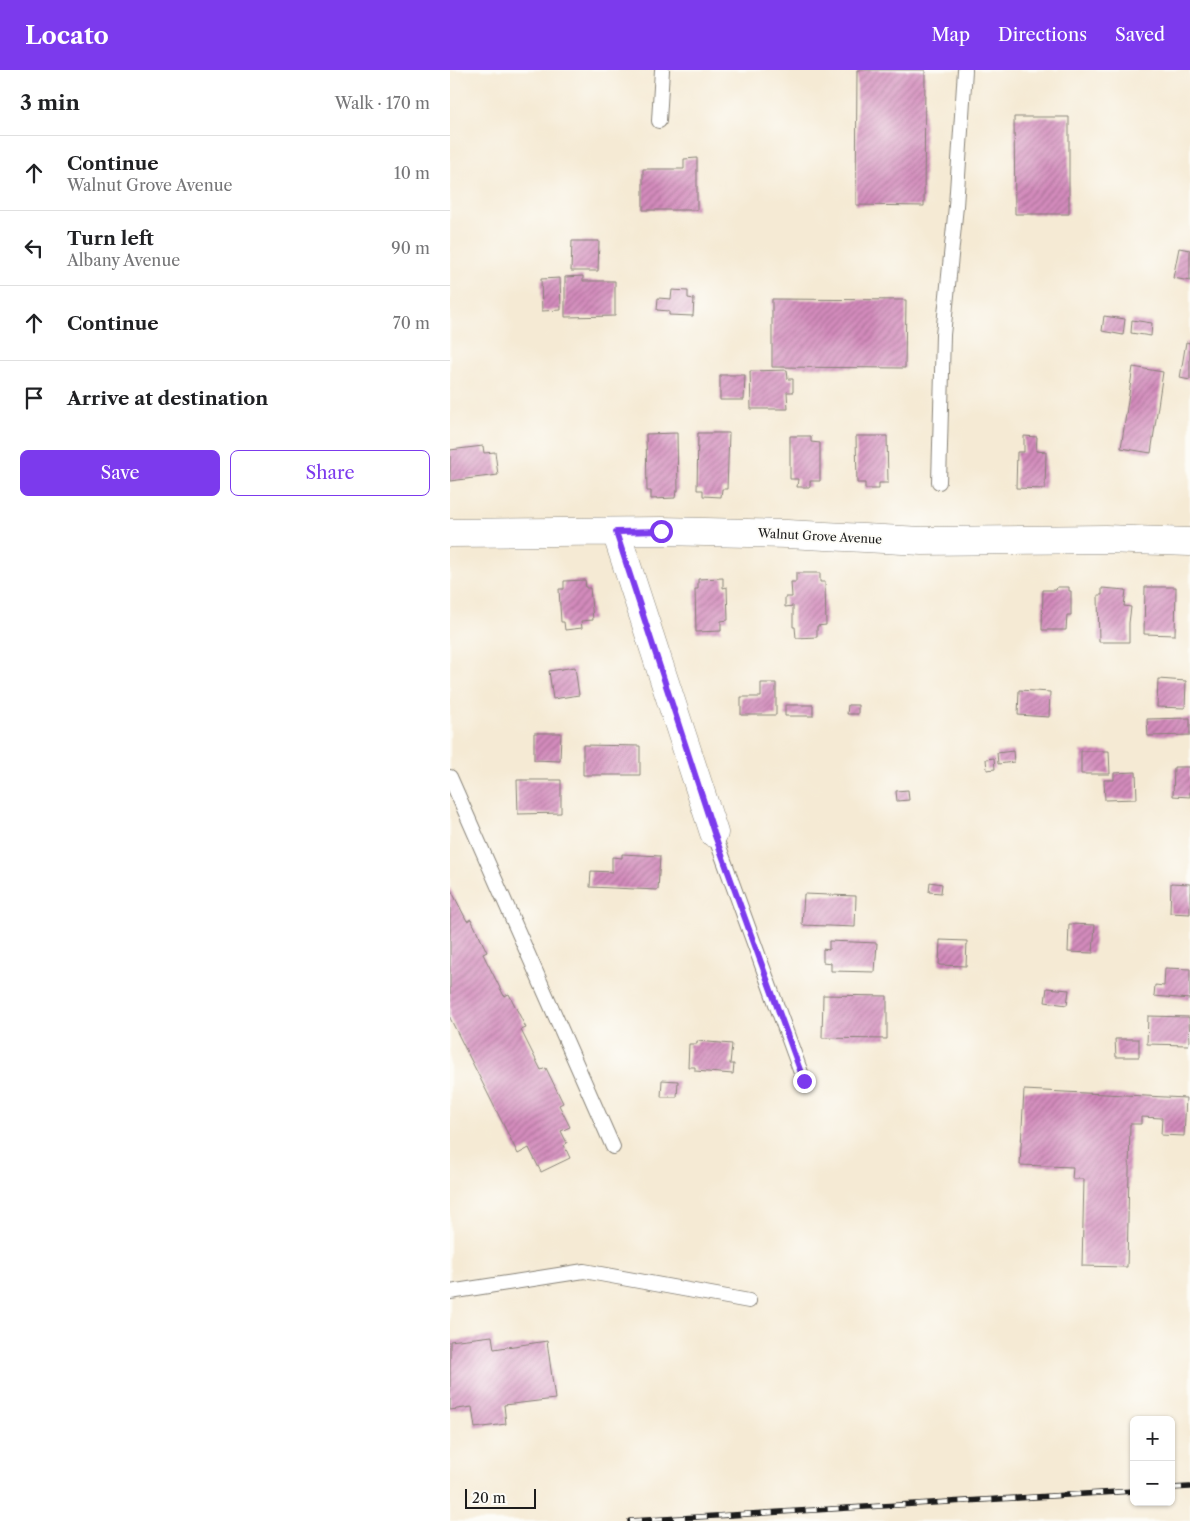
<!DOCTYPE html>
<meta charset="utf-8">
<style>
:root{--surface:#fff;--page:#f2f2f2;--text:#202124;--muted:#757577;--line:#e0e0e0;--accent:#7c3aed}
body{margin:0;font-family:"Libre Caslon Text",serif;background:var(--page);color:var(--text)}
.controls{position:absolute;right:15px;bottom:15px;display:grid;overflow:hidden;border-radius:8px;box-shadow:0 1px 4px #0004}
.controls button{width:45px;height:45px;display:grid;place-items:center;padding:0;border:0;border-bottom:1px solid var(--line);background:var(--surface);color:var(--text);font:25px sans-serif}
.scale{position:absolute;left:15px;bottom:12px;width:71px;box-sizing:border-box;padding-left:5px;border:2px solid #1c1c1c;border-top:0;font-size:14px;line-height:18px;white-space:nowrap;color:#1c1c1c;-webkit-text-stroke:4px #fdfcf7;paint-order:stroke}
.stop{position:absolute;width:15px;height:15px;margin:-11px;border:4px solid #7c3aed;border-radius:50%;background:#fff}
.stop.end{background:#7c3aed;border-color:#fff;box-shadow:0 1px 5px #0008}
.list{margin:0;padding:0;list-style:none}
h2{display:flex;justify-content:space-between;align-items:center;height:65px;margin:0;padding:0 20px;font-size:21px}
h2 small{font-size:16px;font-weight:400;color:var(--muted)}
.list li{display:grid;grid-template-columns:32px 1fr auto;gap:15px;align-items:center;box-sizing:border-box;height:75px;padding:0 20px;border-top:1px solid var(--line)}
.list b{display:block;font-size:19px;white-space:nowrap}
.list p{margin:0;font-size:16px;white-space:nowrap;color:var(--muted)}
.list em{font-size:16px;font-style:normal;color:var(--muted)}
.actions{display:flex;gap:10px;padding:15px 20px}
.actions a{flex:1;padding:11px 0;border:1px solid var(--accent);border-radius:8px;text-align:center;font-size:18px;color:var(--accent)}
.actions .main{background:var(--accent);color:#fff}
.icon{flex:none;width:28px;height:28px;fill:none;stroke:currentColor;stroke-width:2;stroke-linecap:round;stroke-linejoin:round}
.map{position:relative;flex:none;width:740px;height:1451px;overflow:hidden}
header{display:flex;align-items:center;gap:30px;box-sizing:border-box;height:70px;padding:0 25px;background:var(--accent);color:#fff}
header strong{font-size:24px}
nav{display:flex;gap:28px;margin-inline-start:auto;font-size:18px}
main{display:flex}
aside{flex:1;background:var(--surface)}
.map>svg:first-child{display:block}
.building{fill:url(#building-hatch)}
.lines{fill:none;stroke-linecap:round;stroke-linejoin:round}
.service-casing{stroke:#888378;stroke-width:16}
.minor-casing{stroke:#888378;stroke-width:29}
.service{stroke:#fff;stroke-width:14}
.minor{stroke:#fff;stroke-width:28}
.rail-casing{stroke:#1c1c1c;stroke-width:5.5}
.rail{stroke:#fdfcf7;stroke-width:4;stroke-dasharray:11;stroke-linecap:butt}
.route{stroke:#7c3aed;stroke-width:6}
.labels{text-anchor:middle;dominant-baseline:central;stroke-width:4;stroke-linejoin:round;paint-order:stroke}
.street-label{font-size:12px;fill:#1c1c1c;stroke:#fdfcf7}
</style>
<header>
<strong>Locato</strong>
<nav><a>Map</a><a>Directions</a><a>Saved</a></nav>
</header>
<main>
<aside>
<h2>3 min<small>Walk · 170 m</small></h2>
<ul class="list">
<li><svg class="icon" aria-label="ahead" viewBox="0 0 24 24"><path d="M12 20V5M6 11l6-6 6 6"/></svg><div><b>Continue</b><p>Walnut Grove Avenue</p></div><em>10 m</em></li>
<li><svg class="icon" aria-label="left" viewBox="0 0 24 24"><path d="M17 20v-9H6M10 6l-5 5 5 5"/></svg><div><b>Turn left</b><p>Albany Avenue</p></div><em>90 m</em></li>
<li><svg class="icon" aria-label="ahead" viewBox="0 0 24 24"><path d="M12 20V5M6 11l6-6 6 6"/></svg><div><b>Continue</b></div><em>70 m</em></li>
<li><svg class="icon" aria-label="arrive" viewBox="0 0 24 24"><path d="M6 21V4h12l-3 4 3 4H6"/></svg><div><b>Arrive at destination</b></div></li>
</ul>
<div class="actions"><a class="main">Save</a><a>Share</a></div>
</aside>
<div class="map">
<svg width="740" height="1451" viewBox="0 0 740 1451">
<defs>
<pattern id="building-hatch" width="6" height="6" patternUnits="userSpaceOnUse" patternTransform="scale(1.25)"><rect width="6" height="6" fill="#d38bbc"/><path d="M-1 1l2-2M0 6l6-6M5 7l2-2" fill="none" stroke="#aa7198"/></pattern>
</defs>
<rect width="100%" height="100%" fill="#fdfcf7"/>
<filter id="ink" filterUnits="userSpaceOnUse"><feTurbulence type="fractalNoise" baseFrequency=".02" numOctaves="2"/><feDisplacementMap in="SourceGraphic" scale="10" xChannelSelector="R" yChannelSelector="G"/><feConvolveMatrix kernelMatrix="1 2 1 2 8 2 1 2 1" color-interpolation-filters="sRGB"/></filter>
<filter id="wash" filterUnits="userSpaceOnUse"><feTurbulence type="fractalNoise" baseFrequency=".0096" numOctaves="4" result="noise"/><feDisplacementMap in="SourceGraphic" scale="20" xChannelSelector="R" yChannelSelector="G"/><feGaussianBlur stdDeviation="1.12" result="paint"/><feColorMatrix in="noise" values="0 0 0 0 0 0 0 0 0 0 0 0 0 0 0 0 0 1.4 0 .05"/><feComposite in="paint" operator="in"/></filter>
<g filter="url(#wash)">
<rect width="100%" height="100%" fill="#f5ead4"/>
<g id="blocks">
<!-- building -->
<path class="building" d="M407,0h68l-1,136 -68,-1z
M564,47h55v97h-54z
M247,88v52h-54v-41h41v-10z
M122,171h27l-1,30h-27z
M729,178l11,2v31l-17,-3z
M133,206v5h32v35l-50,1v-40z
M110,208l1,32 -19,1 -1,-32z
M222,220l16,1v7l6,1 -1,17 -24,-1v-4l-12,-1 1,-12 13,1z
M322,229l134,1 -1,68 -133,-1z
M654,246l21,3 -2,16 -21,-4z
M682,250l20,3 -1,13 -20,-3z
M736,272l4,1v37l-10,-2z
M683,297l30,5 -12,81 -30,-5z
M337,300l1,9h5v13h-6l1,17h-37l-1,-38z
M270,305h25l-1,25h-24z
M227,363l1,58h-2l-1,7 -24,1v-8h-4l-1,-57z
M248,363h31l-2,56h-5l-1,8 -18,-1v-6h-6z
M340,366h21v6l9,1v38h-10v6h-13l1,-8h-8z
M406,366h31l1,47h-9v6h-14v-6h-8z
M574,366l13,1 -1,14 10,1 -1,37 -29,-1 1,-36h7z
M33,376l1,7 11,-1 3,23 -48,6v-31z
M346,503h24v9h5l1,43 -9,1v11l-21,1 -1,-11h-2v-21l-8,1v-10h7l-1,-15h5z
M273,508v10l4,-1 1,33 -7,1v10l-25,1 -1,-43h3v-10z
M135,510l1,8h4l3,32 -12,1 1,7 -17,2 -1,-8h-3l-2,-33h5v-8z
M607,517h12v4h2v24h-4l-1,15h-24l1,-40h13z
M695,517h31l-1,48 -31,-1z
M652,518l24,2 -2,16 7,1 -2,16v19h-30l-1,-47h4z
M125,597l4,28 -26,4 -4,-28z
M708,609l28,2 -1,27 -28,-1z
M311,613h15v32h-35v-18h20z
M569,620l31,2 -1,25 -31,-2z
M335,635h28v11h-28z
M398,635h10v9h-11z
M740,648v17l-42,1 -1,-17z
M84,663h27l-1,28 -26,-1z
M133,675l57,1v29h-57z
M563,681l1,11 -16,2 -1,-11z
M631,681h28l1,23h-29z
M544,688l1,11 -8,1 -1,-11z
M724,697h16v30l-17,-1z
M686,702l1,27 -32,1 -1,-20h10v-7z
M67,710h44v33l-43,1z
M458,720l1,10 -12,1 -1,-10z
M172,784l38,2 -2,34 -68,-3 1,-16 21,1v-15l10,1z
M480,812l12,2 -1,9 -12,-1z
M721,813l19,1v30l-20,-1z
M0,818l17,33 4,-2 16,33 -4,2 21,42 5,-2 17,34 -5,2 20,40 5,-2 17,35 -4,2 11,22 -9,4 6,12 -3,2 6,13 -29,14 -12,-24 -11,6 -68,-136z
M354,824l52,2 -1,31 -53,-2z
M619,854l26,1 -2,28 -25,-1z
M490,870l27,1 -1,25 -27,-1z
M379,871l48,2 -2,29 -44,-1v-8l-8,-1v-13l6,1z
M715,898l25,1v30l-36,-3 1,-11 9,1z
M597,918l22,2 -2,15 -22,-3z
M373,925l64,1v43l-65,-1z
M698,946l41,1 1,24 -2,4 -41,-1z
M665,969h24v18h-23z
M247,971l35,3 -2,20h4l-1,10 -38,-3v-4h-7l1,-23h8z
M212,1010l16,1 -1,16h-16z
M574,1020l162,8 -2,38 -23,-1 1,-17 -21,-1v7h-11l-3,143 -45,-1 2,-87h-12l1,-12 -53,-2z
M42,1266l2,13 53,-8 8,58 -51,6 2,19 -31,4 -3,-21 -22,3v-69z"/>
</g>
</g>
<g filter="url(#ink)">
<use href="#blocks" fill-opacity="0" stroke="#888378" stroke-width="1"/>
<g class="lines">
<!-- service casing -->
<g class="service-casing">
<path id="service" d="M209,51l3,-51
M489,412l4,-147 13,-129 9,-136
M0,707l163,370
M264,763l90,248
M0,1222l134,-21 165,30"/>
</g>
<!-- minor casing -->
<g class="minor-casing">
<path id="minor" d="M166,462l98,301
M0,463l211,-2 126,3 135,7 183,-2 85,3"/>
</g>
<!-- service -->
<use href="#service" class="service"/>
<!-- minor -->
<use href="#minor" class="minor"/>
<!-- rail casing -->
<g class="rail-casing">
<path id="rail" d="M721,1418l19,-1
M180,1451l504,-30"/>
</g>
<!-- rail -->
<use href="#rail" class="rail"/>
</g>
</g>
<g class="lines" filter="url(#ink)">
<!-- route -->
<path class="route" d="M211,461l-45,1 98,301 90,248"/>
</g>
<g class="labels">
<!-- street labels -->
<g class="street-label">
<text transform="translate(370 466) rotate(3)">Walnut Grove Avenue</text>
</g>
</g>
</svg>
<div class="controls">
<button>+</button>
<button>−</button>
</div>
<div class="scale">20 m</div>
<div class="stop" style="left:211px;top:461px"></div>
<div class="stop end" style="left:354px;top:1011px"></div>
</div>
</main>
